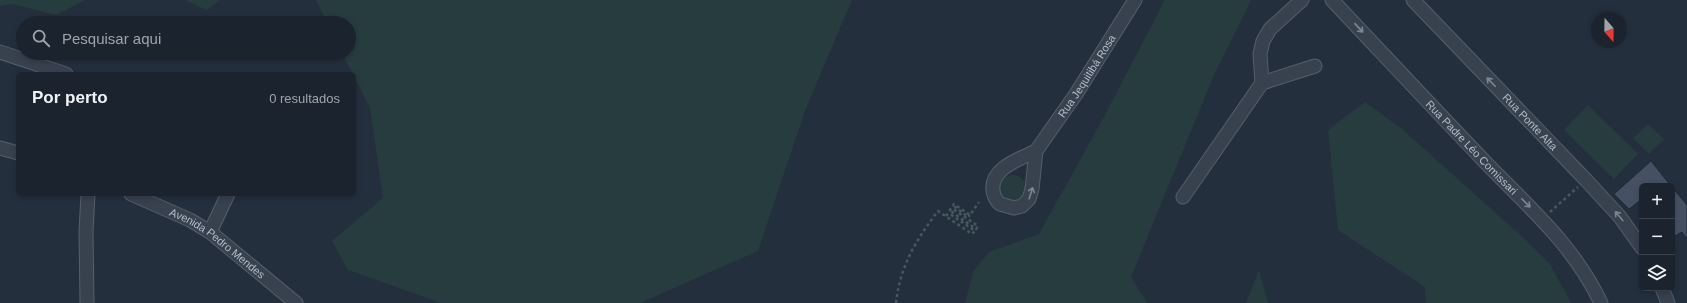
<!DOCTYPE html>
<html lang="pt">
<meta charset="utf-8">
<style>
:root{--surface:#1b232e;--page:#282f3a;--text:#f1f3f6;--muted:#a0a4aa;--line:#39404a}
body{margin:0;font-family:Helvetica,sans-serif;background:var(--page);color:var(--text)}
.controls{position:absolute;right:12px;bottom:12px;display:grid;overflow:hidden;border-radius:6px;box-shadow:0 2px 6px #0003}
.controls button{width:36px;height:36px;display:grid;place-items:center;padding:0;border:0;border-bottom:1px solid var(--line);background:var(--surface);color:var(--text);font:20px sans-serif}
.compass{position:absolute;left:1591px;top:12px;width:36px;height:36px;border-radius:50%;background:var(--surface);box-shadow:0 2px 6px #0003;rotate:160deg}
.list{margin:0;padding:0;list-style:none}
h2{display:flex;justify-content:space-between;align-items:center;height:52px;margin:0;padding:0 16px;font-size:17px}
h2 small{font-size:13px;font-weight:400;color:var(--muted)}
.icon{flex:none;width:22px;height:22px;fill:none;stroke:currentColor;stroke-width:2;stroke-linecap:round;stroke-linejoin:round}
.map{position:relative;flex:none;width:1687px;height:303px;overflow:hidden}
.search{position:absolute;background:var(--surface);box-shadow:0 2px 6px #0003;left:16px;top:16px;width:340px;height:44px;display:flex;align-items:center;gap:10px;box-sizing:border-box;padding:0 14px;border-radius:22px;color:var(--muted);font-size:15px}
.panel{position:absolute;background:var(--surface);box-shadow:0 2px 6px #0003;left:16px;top:72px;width:340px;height:124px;border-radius:6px}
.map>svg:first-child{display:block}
.green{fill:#263c3f}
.building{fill:#455162;stroke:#1f2835}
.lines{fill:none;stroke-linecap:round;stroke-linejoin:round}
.minor-casing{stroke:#565f6c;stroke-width:15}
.path{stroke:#44595c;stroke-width:2.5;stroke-dasharray:3 3;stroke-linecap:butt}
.minor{stroke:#38414e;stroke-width:13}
.oneway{stroke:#7c8592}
.labels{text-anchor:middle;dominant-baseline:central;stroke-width:3.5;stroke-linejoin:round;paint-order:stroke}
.street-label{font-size:11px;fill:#b4bcc9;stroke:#1d2633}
</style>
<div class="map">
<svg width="1687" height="303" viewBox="0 0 1687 303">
<rect width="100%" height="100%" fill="#242f3e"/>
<!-- green -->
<path class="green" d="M0,0h85l-29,15 -43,-11 -13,2z
M184,0h36l-13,10z
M316,0h536l-46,108 -48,143 -118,52h-199l-93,-33 -16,-29 51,-43 -13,-90 -28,-55h7v-30h-22z
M1165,0h86l-37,75 -83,202 16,26h-182l9,-33 15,-18 50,-18 60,-108z
M1365,102l37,27 116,104 32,31 21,39h-145l-1,-16 -87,-57 -10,-100z
M1588,105l50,49 -24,25 -50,-49z
M1648,124l16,15 -15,15 -16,-16z
M1000 188a13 13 0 1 1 26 0a13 13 0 1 1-26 0Z
M1259,270l9,33h-22z"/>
<!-- building -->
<path class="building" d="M1651,161l20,25h-29v16l-1,-2 -12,9 -15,-15z
M1672,187l15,18v34l-5,-7 -9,5 -1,-1v-14l1,-1 -1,-2z"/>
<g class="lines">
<!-- minor casing -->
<g class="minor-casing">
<g id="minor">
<path id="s1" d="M1332,0c52,55 104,111 156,165 43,44 86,81 113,138"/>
<path id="s2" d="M1413,0l173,180 34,37 22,31"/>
<path d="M0,52l66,22"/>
<path d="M1262,83l53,-17"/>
<path d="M0,148l18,5"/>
<path id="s3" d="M1036,151c-16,8 -46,17 -43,40 1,5 3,10 7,13l14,4 8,-2 7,-7 3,-10 4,-38 40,-57 59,-94"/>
<path id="s4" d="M131,194l59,26 20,12 86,71"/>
<path d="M1183,197l79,-114 -2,-29 3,-13 7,-12 32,-29"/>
<path d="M210,232l18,-38"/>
<path d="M1662,288l6,15"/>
<path d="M87,303l-1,-71 2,-38"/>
</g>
</g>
<!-- path -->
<path class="path" d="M1550,212l28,-25
M946,216l8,-12 16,11 9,-13
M896,303c4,-37 20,-63 42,-92l34,23 3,-3 -25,-17 2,-2 24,17 2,-3 -25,-17 2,-2 13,10 2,-2"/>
<!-- minor -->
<use href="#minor" class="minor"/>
</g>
<!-- one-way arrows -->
<defs><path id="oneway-shaft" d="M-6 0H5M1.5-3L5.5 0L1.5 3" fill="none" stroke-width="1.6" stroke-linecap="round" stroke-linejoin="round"/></defs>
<g class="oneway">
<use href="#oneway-shaft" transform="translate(1359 28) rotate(47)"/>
<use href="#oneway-shaft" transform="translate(1491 82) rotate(-134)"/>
<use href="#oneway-shaft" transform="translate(1031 193) rotate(-72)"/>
<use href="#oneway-shaft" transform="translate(1526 203) rotate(45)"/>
<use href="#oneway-shaft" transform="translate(1619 216) rotate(-130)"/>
</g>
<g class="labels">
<!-- street labels -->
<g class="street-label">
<text stroke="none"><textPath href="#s3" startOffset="250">Rua Jequitibá Rosa</textPath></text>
<text stroke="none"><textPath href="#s2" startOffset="169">Rua Ponte Alta</textPath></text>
<text stroke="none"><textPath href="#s1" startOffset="203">Rua Padre Léo Comissari</textPath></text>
<text stroke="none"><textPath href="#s4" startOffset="100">Avenida Pedro Mendes</textPath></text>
</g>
</g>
</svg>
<div class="controls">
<button>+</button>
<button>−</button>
<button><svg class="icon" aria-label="layers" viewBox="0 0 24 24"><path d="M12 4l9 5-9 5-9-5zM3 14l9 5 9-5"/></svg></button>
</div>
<svg class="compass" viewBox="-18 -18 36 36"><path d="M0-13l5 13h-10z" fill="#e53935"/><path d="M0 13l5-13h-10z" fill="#a0a4aa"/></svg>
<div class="search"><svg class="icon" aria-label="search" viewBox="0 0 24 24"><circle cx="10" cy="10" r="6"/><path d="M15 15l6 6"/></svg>Pesquisar aqui</div>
<section class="panel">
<h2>Por perto<small>0 resultados</small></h2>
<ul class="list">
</ul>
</section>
</div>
